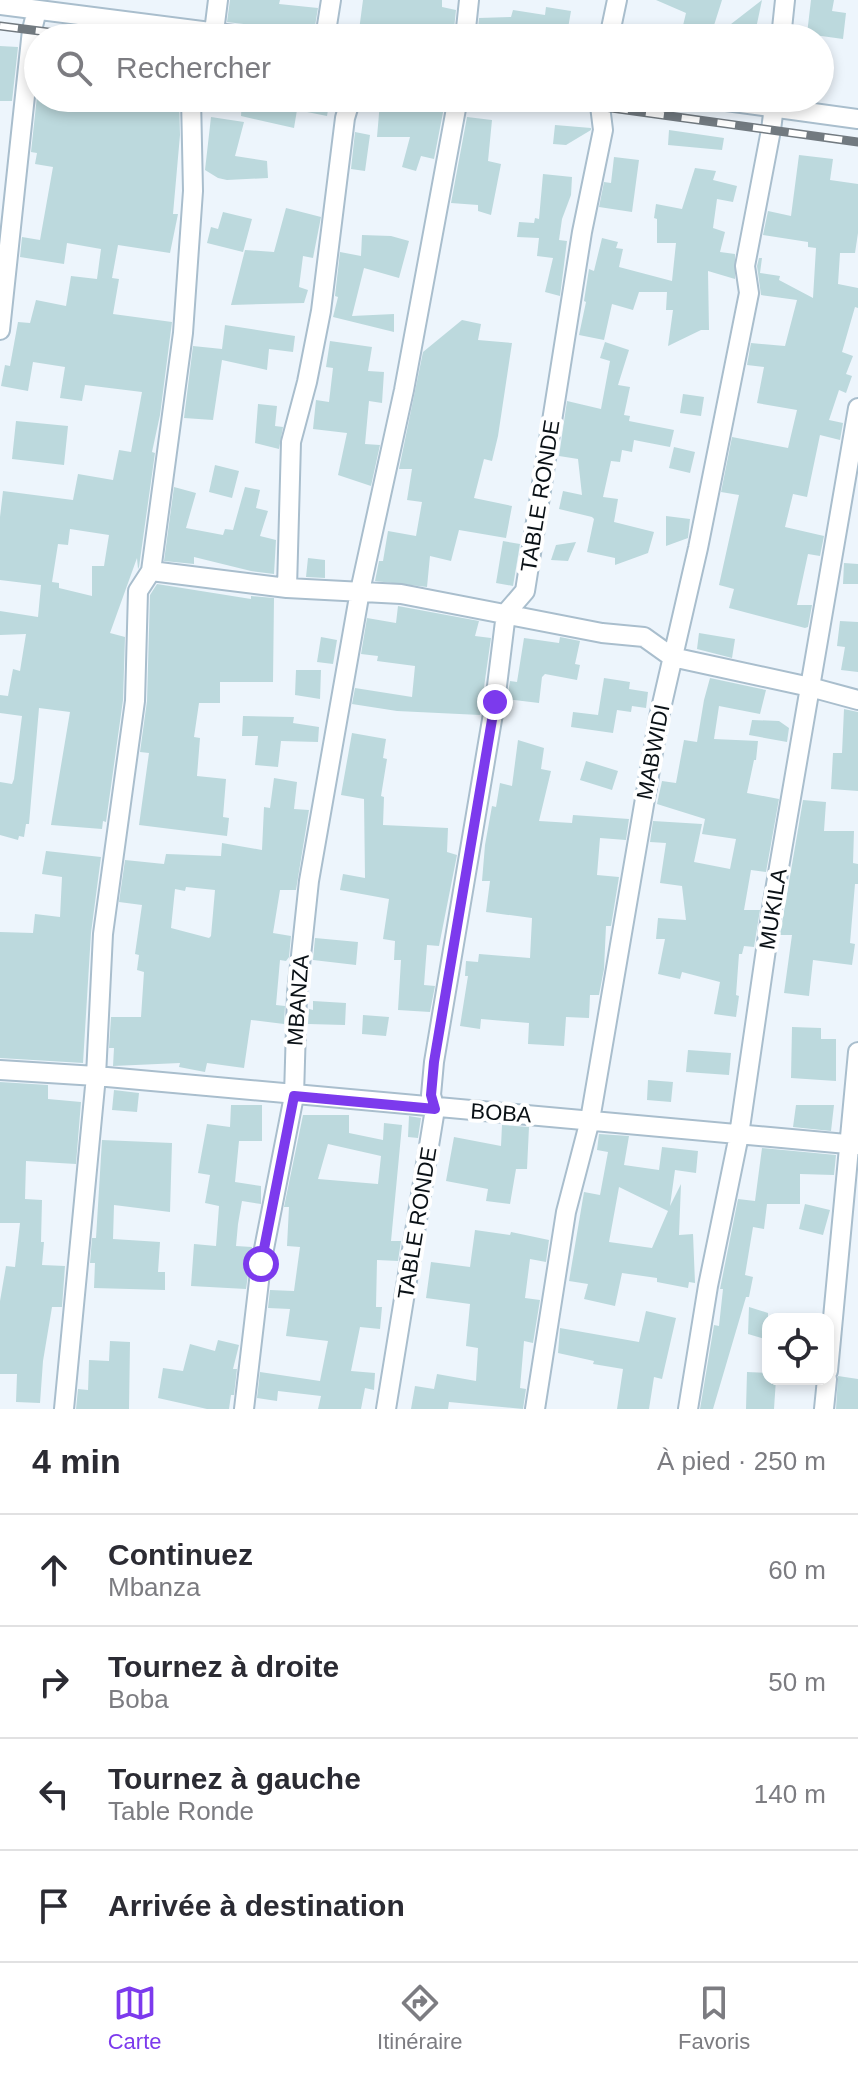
<!DOCTYPE html>
<html lang="fr">
<meta charset="utf-8">
<style>
:root{--surface:#fff;--page:#f7f7f7;--text:#2b2b33;--muted:#7c7c81;--line:#e1e1e2;--accent:#7c3aed}
body{margin:0;font-family:Helvetica,sans-serif;background:var(--page);color:var(--text)}
.controls{position:absolute;right:24px;bottom:24px;display:grid;overflow:hidden;border-radius:16px;box-shadow:0 4px 12px #0003}
.controls button{width:72px;height:72px;display:grid;place-items:center;padding:0;border:0;border-bottom:2px solid var(--line);background:var(--surface);color:var(--text);font:40px sans-serif}
.stop{position:absolute;width:24px;height:24px;margin:-18px;border:6px solid #7c3aed;border-radius:50%;background:#fff}
.stop.end{background:#7c3aed;border-color:#fff;box-shadow:0 2px 8px #0008}
.list{margin:0;padding:0;list-style:none}
h2{display:flex;justify-content:space-between;align-items:center;height:104px;margin:0;padding:0 32px;font-size:34px}
h2 small{font-size:26px;font-weight:400;color:var(--muted)}
.list li{display:grid;grid-template-columns:52px 1fr auto;gap:24px;align-items:center;box-sizing:border-box;height:112px;padding:0 32px;border-top:2px solid var(--line)}
.list b{display:block;font-size:30px;white-space:nowrap}
.list p{margin:0;font-size:26px;white-space:nowrap;color:var(--muted)}
.list em{font-size:26px;font-style:normal;color:var(--muted)}
.icon{flex:none;width:44px;height:44px;fill:none;stroke:currentColor;stroke-width:2;stroke-linecap:round;stroke-linejoin:round}
.map{position:relative;flex:none;width:858px;height:1409px;overflow:hidden}
.search{position:absolute;background:var(--surface);box-shadow:0 4px 12px #0003;left:24px;right:24px;top:24px;height:88px;display:flex;align-items:center;gap:20px;box-sizing:border-box;padding:0 28px;border-radius:44px;color:var(--muted);font-size:30px}
.sheet{height:552px;background:var(--surface)}
nav{display:flex;justify-content:space-around;align-items:center;box-sizing:border-box;height:112px;border-top:2px solid var(--line);background:var(--surface);font-size:22px;color:var(--muted)}
nav a{display:grid;justify-items:center;gap:4px}
nav .on{color:var(--accent)}
.map>svg:first-child{display:block}
.building{fill:#bcd9dd;fill-rule:evenodd}
.lines{fill:none;stroke-linecap:round;stroke-linejoin:round}
.minor-casing{stroke:#a9becd;stroke-width:22}
.minor{stroke:#fff;stroke-width:18}
.rail-casing{stroke:#727a80;stroke-width:9}
.rail{stroke:#fff;stroke-width:6;stroke-dasharray:18;stroke-linecap:butt}
.route{stroke:#7c3aed;stroke-width:10}
.labels{text-anchor:middle;dominant-baseline:central;stroke-width:8;stroke-linejoin:round;paint-order:stroke}
.street-label{font-size:22px;fill:#0a1116;stroke:#fff}
</style>
<div class="map">
<svg width="858" height="1409" viewBox="0 0 858 1409">
<rect width="100%" height="100%" fill="#edf5fc"/>
<!-- building -->
<path class="building" d="M230,0h50l-1,4 39,4 -4,24 -47,-2 -7,-4 -33,-4z
M363,0h79v7l14,3 -3,28h-95z
M656,0h66l-12,38h-30l6,-25z
M762,0l-8,38h-41z
M811,0h23l-2,11 14,2 -3,26 -36,-5z
M546,7l25,4 -4,23 -38,-7 -2,11h-50l2,-20 32,-1 2,-7 32,5z
M0,46l18,1 -6,54h-12z
M38,87v11h141l1,37 -7,79h5l-8,39 -52,-8 -6,33 7,1 -6,35 59,8 -12,93 -8,37 3,1 -16,114 -1,2 -1,-11 -27,75 15,4 -2,63 -17,122 -3,-1 -1,8 -51,-4 19,-113 -31,-4 -10,116h-3l-2,13 -5,-1 -1,4 -18,-5v-53l12,2 2,-5 8,-63 -22,-3v-18l8,1 5,-27 7,2 6,-37 -26,1v-24l38,6 3,-32 -41,-5v-63l3,-26 70,9 5,-26 35,6 6,-30 12,2 11,-60 -57,-7 -3,16 -22,-3 5,-31 -32,-5 -5,29 -27,-5 4,-21 5,1 8,-44 12,1 6,-23 30,6 5,-30 26,3 4,-30 -34,-6 -3,21 -44,-7 2,-20 18,3 13,-73 -18,-3 2,-11 -6,-1zM70,529l39,6 -5,31h-12v30l-33,-8v-5l-7,-1 6,-38 10,1z
M264,98h66l-3,18 -30,-6 -3,18 -53,-12 1,-17 22,1z
M422,100l23,2 -11,57 -13,-3 -5,15 -14,-4 8,-30h-33l3,-35 42,3z
M211,117l33,5 -9,34 32,5 1,17 -41,2 -9,-2 -13,-8z
M467,117l25,3 -4,41 13,3 -10,51 -13,-4v-6l-27,-2z
M555,125l36,3v2l-25,15 -13,-1z
M669,130l55,8 -2,12 -54,-5z
M355,132l15,3 -5,36 -14,-2z
M799,155l34,4 -3,21 28,4v49l-3,20h-15l-2,31 20,4v20l-3,-1 -13,45 11,4 -7,18 6,2 -6,17 -7,-3 -10,30 14,3 -3,17 -20,-5 -13,62 -14,-3 -8,33 39,9 -4,20 -12,-2 -11,51h15l-4,22 -3,1 -76,-20 5,-19 -15,-4 20,-90 -18,-3 11,-55 56,11 9,-38 -40,-7 7,-36 -17,-2 4,-22 34,3 12,-46 -36,-5 -4,-29 2,-8h3l-2,15 20,3 -1,4 34,18 3,-50 -8,-1v-5l-45,-7 5,-24 23,5z
M614,157l25,3 -7,52 -33,-5 5,-25 7,1z
M695,168l21,3 -3,9 24,6 -4,16 -16,-3 -4,29 12,4 -5,20 15,2v25l-27,-8 1,59h-8l-33,16 5,-36h-7l1,-18h-28l-6,18 -21,-6 -8,36 -25,-5 7,-33 -2,-1 5,-32 5,2 8,-33 16,4 -2,6 7,1 -4,18 53,14 4,-38h-19v-24l-3,-1 2,-14 26,5z
M543,174l29,3 -1,18 -9,24 -3,21 8,1 -7,55 -15,-4 8,-34 -16,-2 2,-18 -22,-1 2,-15 15,1 1,-5 4,1z
M286,208l35,9 -8,41 -10,-2 -4,31 9,3 -4,13 -73,2 14,-55 29,2z
M223,212l29,7 -9,33 -36,-9 4,-16 7,2z
M362,235l29,1 18,5 -10,37 -35,-10 -12,48 42,-2v18l-61,-15 5,-20 -3,-1 5,-44 21,4z
M462,320l19,4 -3,16 34,3 -14,93 -6,25 -8,-2 -10,39 38,8 -6,32 -47,-8 -8,31 -21,-5 -3,31 -52,-6 4,-20h4l5,-30 28,5 6,-34 -15,-2 5,-31h-13l24,-117z
M225,325l70,11 -2,16 -24,-3 -2,21 -45,-10 -9,60 -29,-2 9,-72 29,3z
M330,341l42,6 -4,24 16,1 -2,31 -13,-2 -4,43 15,1 -9,41 -33,-11 9,-42 -34,-4 3,-29 13,2 4,-34 -7,-1z
M605,342l24,8 -11,35 12,2 -6,28 6,1 -1,5 45,9 -4,17 -36,-7 -2,12 -10,-2 -2,12 -9,-1 -8,36 15,2 -4,23 40,10 -6,21 -33,12v-7l-28,-6 7,-33 -2,-2 -33,-8 4,-18 19,4 -4,-36 -19,-3 8,-55 34,8 9,-48 -10,-3z
M683,394l21,3 -3,19 -21,-3z
M258,404l19,2 -2,20 8,1 -4,22 -24,-6z
M16,421l52,5 -4,39 -52,-6z
M674,447l21,5 -5,21 -21,-5z
M215,465l24,6 -7,27 -23,-6z
M174,487l22,6 -10,35 37,7 2,-6 8,1 12,-43 15,3 -4,18 12,3 -8,25 16,4 -2,34 -23,-3 -57,-14v7l-30,-3z
M666,516l24,3 -2,19 -22,8z
M503,541l17,3 -7,42 -17,-3z
M576,542l-8,19 -17,-1 5,-15z
M308,558l17,2v18l-19,-1z
M844,563l14,1v20h-15z
M157,584l94,15v-3l23,2 -1,84h-53v21h-21l-5,34 6,1 -3,38 29,3 -3,38 6,1 -2,18 -88,-11 10,-72 -9,-1 7,-51 3,-106z
M398,606l81,15 -4,15 16,2 -11,77 -83,-4 -45,-7 3,-16 57,9 3,-31 -38,-5 1,-5 -17,-2 6,-36 29,5z
M840,621l18,1v50l-17,-2 4,-23 -8,-1z
M699,633l36,6 -3,19 -35,-9z
M321,637l16,3 -4,24 -16,-2z
M560,637l20,4 -5,23 5,1 -3,15 -32,-6 -3,3 -3,26 -32,-4 3,-18 7,1 7,-44 35,5z
M296,670h25l-1,29 -25,-4z
M604,678l26,4 -1,7 19,3 -2,16 -14,-2 -1,6 -14,-2 -4,23 -42,-6 2,-15 25,3z
M710,678l56,12 -6,24 -41,-8 -5,33 44,2 -2,19h-2l-7,33 32,6 -13,73 -15,-2 -7,40h16l-6,37 -10,-1 -2,8h-3l-3,41 3,1 -3,21 -22,-3 6,-32 -38,-10 -2,7 -22,-5 7,-35h-9l2,-21 28,2 -4,-34 -22,-3 6,-40 -16,-1 3,-21 49,3 -8,38 36,7 6,-30 -34,-5 3,-15 -48,-15 5,-23 14,2 8,-43 13,2 7,-42z
M844,709l14,3v79l-27,-2 2,-36h9z
M243,716l51,1 -1,6 26,4 -1,15 -37,-1 -3,26 -23,-2 3,-29h-16z
M752,720l27,1 10,7 -2,14 -38,-7z
M352,733l34,6 -3,19 4,1 -6,37 3,1 -1,28 65,3 -1,24 10,3 -18,91 -12,-1 -3,40 11,1 -5,26 -32,-2 3,-50h-7l1,-19 -12,-2 6,-40 -49,-9 3,-16 22,4 -1,-79 -23,-4z
M518,740l26,8 -3,21 10,2 -12,50 33,2 1,-8 56,4 -3,21 -26,-2 -3,37 22,2 -8,49h-5l-2,43 -5,26h-9l-1,23 -23,-1 -2,29 -36,-2 1,-21 -48,-4 -1,10 -20,-3 8,-50h-3l1,-15 12,1 1,-8 51,4 2,-40 -46,-6 4,-31h-8l3,-36 7,-39 4,1 4,-24 12,3z
M586,761l32,10 -6,19 -32,-10z
M274,778l23,4 -3,27 15,1 -13,80h-16l-7,43 18,3 -2,21 -3,4 -6,-1 -4,45 9,1 -1,18 -33,-4 -7,48 -37,-5 -2,9 -26,-5 1,-4 -67,3 1,-18h-5l2,-31h30l3,-45 -7,-2 2,-15 -4,-1 7,-49 -23,-3 6,-42 39,4 2,-10 55,2 1,-13 40,7 2,-43 6,1zM186,887l29,3 -4,46 -2,2 -38,-10 4,-39 10,2z
M803,800l23,2 -2,29h30l-1,32 5,1v20h-3l-5,59 5,1 -3,21 -39,-5 -4,36 -25,-3 8,-58h-12z
M46,851l55,6 -10,76 -8,130 -83,-5v-126l33,1 2,-19 25,3 2,-40 -20,-3z
M315,938l43,4 -2,23 -43,-5z
M313,1001l33,2 -1,22 -37,-1 1,-15 4,1z
M363,1015l26,2 -3,19 -24,-2z
M792,1027l29,1v11h15v42l-45,-3z
M688,1050l43,3 -2,22 -43,-3z
M648,1080l25,2 -2,20 -24,-2z
M0,1082l48,3v14l33,3 -5,62 -50,-3 -1,38 17,1 -1,42h3l-2,23 23,1 -3,41h-10l-9,54 -3,42 -24,-1 1,-28h-17v-73l6,-35 9,1 5,-44h-20z
M114,1090l25,3 -2,19 -25,-2z
M231,1105h31v36h-23l-4,41 26,4v18l-19,-3 -4,23 -2,22 16,1 -6,42 -55,-3 3,-42 22,2 3,-40 -14,-3 5,-28 -12,-2 9,-49 23,3z
M796,1105h38l-3,26 -38,-4z
M303,1115h46v18l34,7 1,-17 18,2 -11,116h10l-3,20 -21,-1 -1,47h6l-2,22 -20,-2 -9,44 24,2 -1,17 -9,-2 -4,21h-43l3,-13 -43,-5 -1,10 -20,-3 3,-26 60,9 8,-40 -42,-5 4,-27 -22,-1 2,-18 24,1 6,-44 -13,-1 2,-39h-5zM328,1144l53,12 -3,28 -60,-5z
M409,1116l12,2 -3,20 -10,-1z
M502,1125l27,2 -2,42h-11l-6,35 -24,-3 2,-12 -42,-8 8,-44 47,9z
M599,1134l30,2 -5,29 35,5 3,-23 36,4 -2,22 -21,-3 -5,36 11,-22 -2,51 14,-1 2,49 -6,-1 -1,6 -31,-6v-4l-35,-5 -7,33 -31,-7 4,-15 -19,-3 15,-89 16,3 8,-43 -11,-2zM619,1187l49,24 -16,37 -43,-6z
M102,1140l70,3 -2,69 -56,-7 -1,34 47,3 -2,30h7v18l-71,-2 1,-25h-5l2,-25h4z
M762,1148l74,7 -2,20 -34,-1v30h-33l-3,25 -11,-2 -8,48 8,2 -4,20h-3l-33,112h-13l14,-84 5,1 4,-37h-3l18,-90 17,2z
M805,1204l25,6 -7,25 -24,-6z
M475,1230l35,5 1,-3 38,8 -3,22 -16,-3 -5,39 15,2 -7,43 -9,-2 -4,47 6,1 -3,20 -74,-7 -1,7h-37l4,-23 19,3 3,-15 39,7 2,-33 -12,-2 4,-42 -44,-6 5,-36 39,5z
M749,1307l19,6v27l-20,-6z
M646,1311l30,7 -14,61 -8,-2 -5,32h-32l6,-40 -30,-5 1,-3 -36,-8 2,-25 79,14z
M218,1340l21,5 -6,24h4l-3,26h-3l-2,14h-22l-49,-11 5,-30 20,3 7,-27 25,7z
M110,1341l20,1 -1,67h-53l2,-20 10,1 1,-30 20,1z
M747,1372l21,1v6h8l-2,30h-28z
M838,1376l20,3v30h-22z"/>
<g class="lines">
<!-- minor casing -->
<g class="minor-casing">
<path id="minor" d="M0,5l258,33
M207,37l7,-5 4,-32
M325,38l6,-38
M465,38l4,-38
M609,38l8,-38
M781,38l4,-38
M704,98l154,21
M0,330l32,-300 5,-20
M151,571l136,17 114,6 201,39 42,4 28,20 138,30 48,13
M287,588l4,-146 16,-60 14,-71 24,-193 6,-20
M0,1070l96,6 762,69
M828,1371l30,-319
M64,1409l32,-333 7,-142 32,-233 3,-110 13,-20 32,-238 10,-142 -2,-93
M244,1409l17,-145 33,-168 3,-103 12,-112 51,-290 44,-201 54,-292
M386,1409l49,-300 -4,-14 3,-33 61,-360 11,-89 19,-22 57,-359 21,-102 -4,-32
M535,1409l31,-197 24,-92 69,-403 39,-169 51,-255 -4,-27 26,-136 4,-32
M688,1409l20,-123 31,-151 33,-227 86,-500
M824,1409l3,-30"/>
</g>
<!-- minor -->
<use href="#minor" class="minor"/>
<!-- rail casing -->
<g class="rail-casing">
<path id="rail" d="M0,26l95,12
M539,98l319,44"/>
</g>
<!-- rail -->
<use href="#rail" class="rail"/>
</g>
<g class="lines">
<!-- route -->
<path class="route" d="M261,1264l33,-168 141,13 -4,-14 3,-33 61,-360"/>
</g>
<g class="labels">
<!-- street labels -->
<g class="street-label">
<text transform="translate(540 496) rotate(-81)">TABLE RONDE</text>
<text transform="translate(653 752) rotate(-79)">MABWIDI</text>
<text transform="translate(773 909) rotate(-81)">MUKILA</text>
<text transform="translate(298 1000) rotate(-86)">MBANZA</text>
<text transform="translate(501 1113) rotate(4)">BOBA</text>
<text transform="translate(417 1223) rotate(-81)">TABLE RONDE</text>
</g>
</g>
</svg>
<div class="controls">
<button><svg class="icon" aria-label="locate" viewBox="0 0 24 24"><circle cx="12" cy="12" r="6"/><path d="M12 2v4M12 18v4M2 12h4M18 12h4"/></svg></button>
</div>
<div class="stop" style="left:261px;top:1264px"></div>
<div class="stop end" style="left:495px;top:702px"></div>
<div class="search"><svg class="icon" aria-label="search" viewBox="0 0 24 24"><circle cx="10" cy="10" r="6"/><path d="M15 15l6 6"/></svg>Rechercher</div>
</div>
<section class="sheet">
<h2>4 min<small>À pied · 250 m</small></h2>
<ul class="list">
<li><svg class="icon" aria-label="ahead" viewBox="0 0 24 24"><path d="M12 20V5M6 11l6-6 6 6"/></svg><div><b>Continuez</b><p>Mbanza</p></div><em>60 m</em></li>
<li><svg class="icon" aria-label="right" viewBox="0 0 24 24"><path d="M7 20v-9h11M14 6l5 5-5 5"/></svg><div><b>Tournez à droite</b><p>Boba</p></div><em>50 m</em></li>
<li><svg class="icon" aria-label="left" viewBox="0 0 24 24"><path d="M17 20v-9H6M10 6l-5 5 5 5"/></svg><div><b>Tournez à gauche</b><p>Table Ronde</p></div><em>140 m</em></li>
<li><svg class="icon" aria-label="arrive" viewBox="0 0 24 24"><path d="M6 21V4h12l-3 4 3 4H6"/></svg><div><b>Arrivée à destination</b></div></li>
</ul>
</section>
<nav>
<a class="on"><svg class="icon" aria-label="map" viewBox="0 0 24 24"><path d="M3 6l6-2 6 2 6-2v14l-6 2-6-2-6 2zM9 4v14M15 6v14"/></svg>Carte</a>
<a><svg class="icon" aria-label="directions" viewBox="0 0 24 24"><path d="M12 3l9 9-9 9-9-9zM9 14v-3h6M13 9l2 2-2 2"/></svg>Itinéraire</a>
<a><svg class="icon" aria-label="saved" viewBox="0 0 24 24"><path d="M7 4h10v16l-5-4-5 4z"/></svg>Favoris</a>
</nav>
